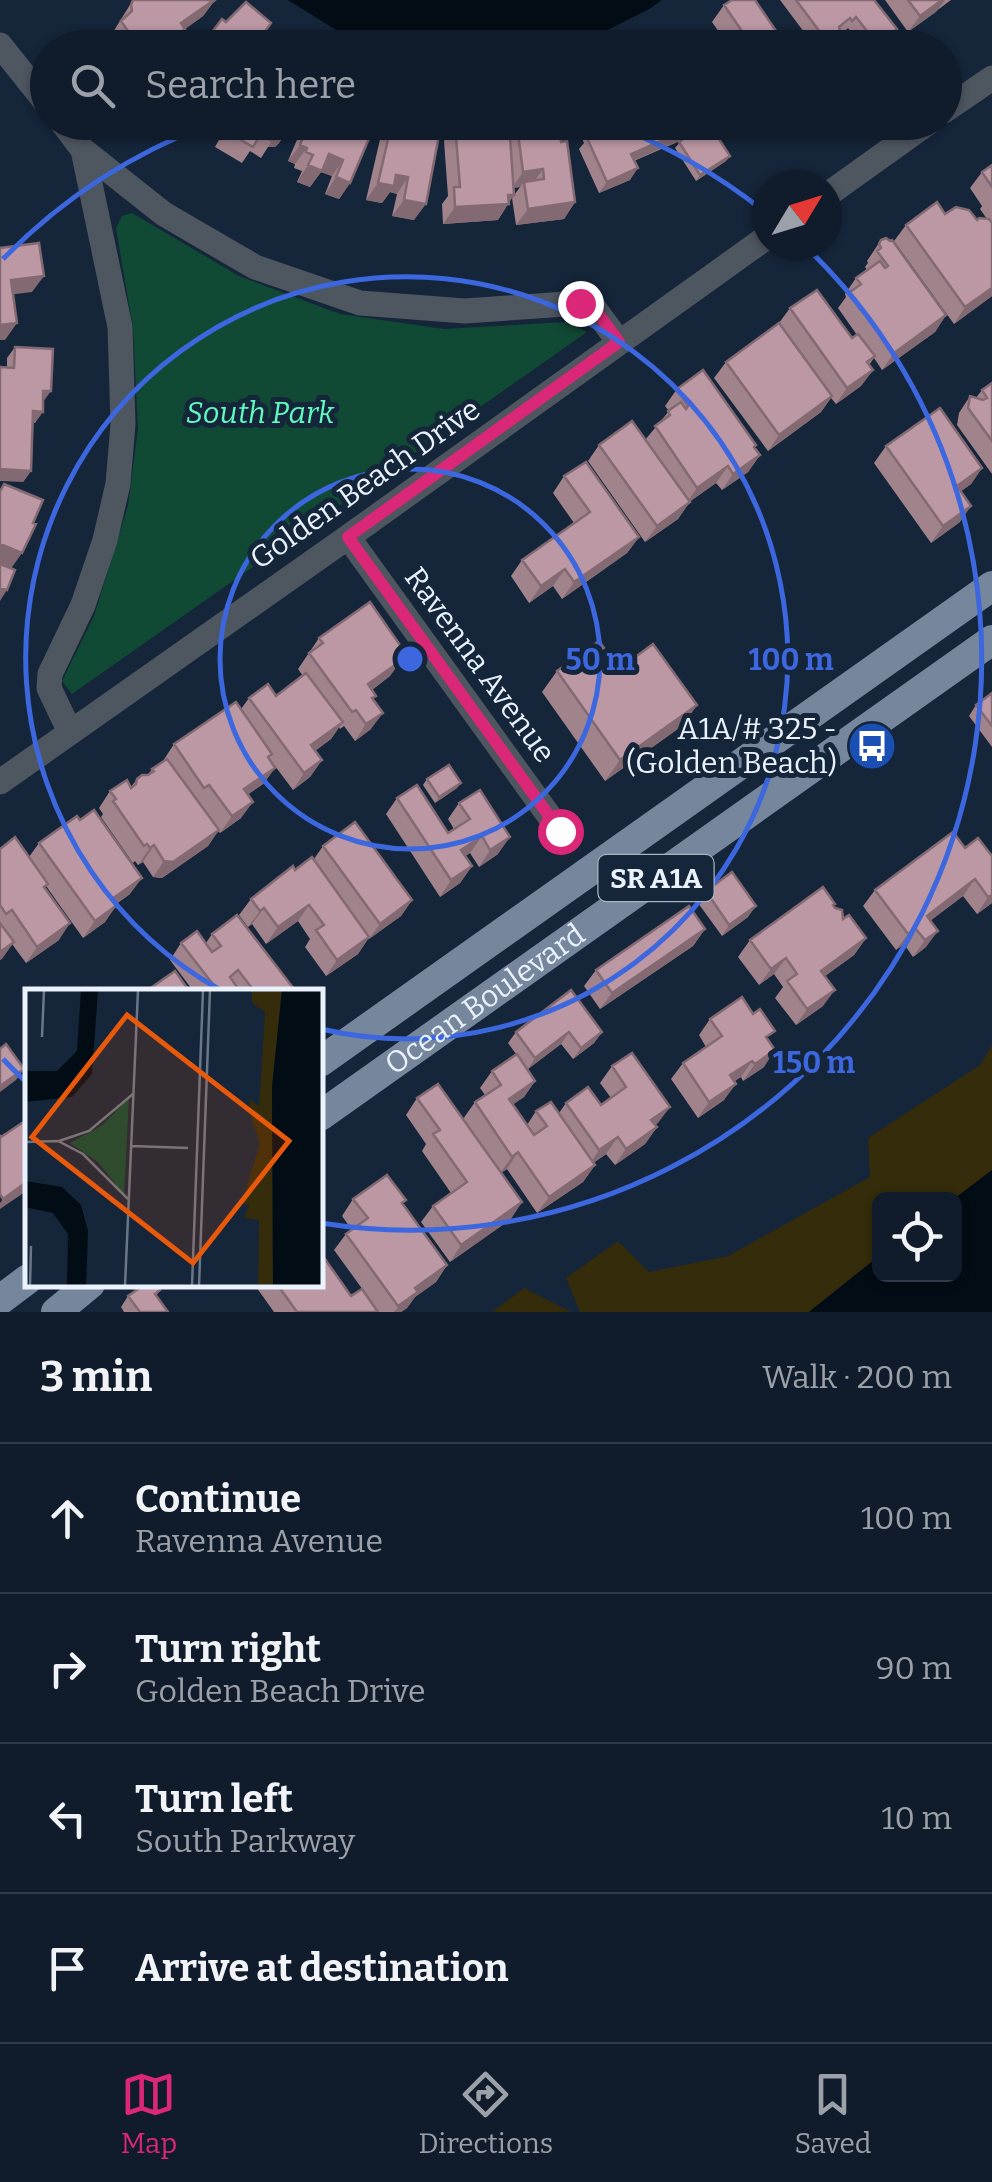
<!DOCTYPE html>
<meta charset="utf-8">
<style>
:root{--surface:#101c2c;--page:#192534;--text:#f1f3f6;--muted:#9ca1a9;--line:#303a48;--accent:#db2777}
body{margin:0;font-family:Bitter,serif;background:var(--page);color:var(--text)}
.controls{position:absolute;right:30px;bottom:30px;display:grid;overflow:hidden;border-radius:15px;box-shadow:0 2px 8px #0004}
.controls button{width:90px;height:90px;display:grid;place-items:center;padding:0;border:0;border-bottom:2px solid var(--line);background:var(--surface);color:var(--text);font:50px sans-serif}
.compass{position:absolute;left:752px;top:170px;width:90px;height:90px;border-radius:50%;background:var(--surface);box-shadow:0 2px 8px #0004;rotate:52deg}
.stop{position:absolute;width:30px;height:30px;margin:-22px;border:8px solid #db2777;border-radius:50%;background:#fff}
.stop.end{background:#db2777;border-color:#fff;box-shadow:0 2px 10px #0008}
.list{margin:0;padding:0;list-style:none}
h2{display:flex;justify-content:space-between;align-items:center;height:130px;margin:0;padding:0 40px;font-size:42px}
h2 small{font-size:32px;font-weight:400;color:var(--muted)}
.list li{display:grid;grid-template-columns:65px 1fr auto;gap:30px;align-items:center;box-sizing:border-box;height:150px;padding:0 40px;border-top:2px solid var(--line)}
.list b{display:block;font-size:38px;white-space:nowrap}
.list p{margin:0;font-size:32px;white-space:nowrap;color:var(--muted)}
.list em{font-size:32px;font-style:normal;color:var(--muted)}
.icon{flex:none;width:55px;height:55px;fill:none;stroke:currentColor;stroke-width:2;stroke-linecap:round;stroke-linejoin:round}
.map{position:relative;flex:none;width:992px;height:1312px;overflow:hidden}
.search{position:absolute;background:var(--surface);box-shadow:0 2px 8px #0004;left:30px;right:30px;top:30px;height:110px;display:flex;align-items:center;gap:25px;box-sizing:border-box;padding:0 35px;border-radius:55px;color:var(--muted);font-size:38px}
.sheet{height:730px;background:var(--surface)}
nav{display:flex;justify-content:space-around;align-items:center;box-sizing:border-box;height:140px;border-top:2px solid var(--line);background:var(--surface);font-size:28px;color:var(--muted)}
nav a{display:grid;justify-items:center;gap:5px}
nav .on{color:var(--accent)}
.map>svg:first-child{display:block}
.green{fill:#104a35}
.sand{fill:#342c0a}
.water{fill:#020c14}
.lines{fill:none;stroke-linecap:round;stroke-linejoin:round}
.minor{stroke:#4e5660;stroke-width:25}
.major{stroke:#76869c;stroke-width:30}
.wall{fill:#a1838c}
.shaded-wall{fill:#836a72}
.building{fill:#bb98a3;stroke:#836a72;stroke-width:2.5}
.route{stroke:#db2777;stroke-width:12}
.ring{fill:none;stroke:#3c67de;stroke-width:5}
.labels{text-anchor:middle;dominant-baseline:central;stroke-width:10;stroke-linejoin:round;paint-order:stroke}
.shield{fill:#15253a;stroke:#a9b4c2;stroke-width:2.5}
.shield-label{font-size:28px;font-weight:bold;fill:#e9f2fd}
.park-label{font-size:30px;font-style:italic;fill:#60fabf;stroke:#15253a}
.street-label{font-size:30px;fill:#e9f2fd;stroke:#15253a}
.poi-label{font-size:30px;fill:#e9f2fd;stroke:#15253a;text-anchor:end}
.inset-road{fill:none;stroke:#6a7788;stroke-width:2.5}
.view{fill:#e8590c;fill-opacity:0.15;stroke:#e8590c;stroke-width:5}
.inset-edge{fill:none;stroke:#e9f2fd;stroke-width:5}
.centre{fill:#3c67de;stroke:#15253a;stroke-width:5}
.ring-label{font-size:30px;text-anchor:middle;font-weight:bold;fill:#3c67de;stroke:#15253a;stroke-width:10;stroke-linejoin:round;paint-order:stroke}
</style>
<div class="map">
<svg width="992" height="1312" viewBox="0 0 992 1312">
<rect width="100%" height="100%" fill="#15253a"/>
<!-- green -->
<path class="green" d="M132,213l107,63 101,38 104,15 122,-7 21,10 -515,362 -10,-13 32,-65 34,-110 10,-77 -5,-101 -17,-100 6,-12z"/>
<!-- sand -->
<path class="sand" d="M992,1045v125l-38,29 -74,1 -1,56 -70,56h-229l-14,-34 52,-37 31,31 79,-16 142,-79 -2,-39 112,-73z
M524,1288l47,24h-79z"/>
<!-- water -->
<path class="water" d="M288,0h374l-13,9 -75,38 -209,1z
M992,1170v142h-183l70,-56 1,18h74v-75z"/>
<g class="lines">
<!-- minor -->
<path class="minor" d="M0,45l48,60
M944,111l48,-33
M62,122l21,28 37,177 3,97 -5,60 -13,56 -22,65 -33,69 -1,14 21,44
M83,150l81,64 91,53 105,36 105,8 115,-8 14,5 25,34
M827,195l102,-73
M348,537l212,294
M0,782l348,-245 419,-300"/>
<!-- major -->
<g class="major">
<path d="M320,1062l672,-476"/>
<path id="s1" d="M320,1116l672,-476"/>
<path d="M0,1300l28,-21"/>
<path d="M56,1312l34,-28"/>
</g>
</g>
<!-- wall -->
<path class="wall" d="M133,0l79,4 -9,12 -18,13 -14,19h-54l-7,-11z
M780,0h94l15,40 -10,8h-16l-15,-20 -4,4 -2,-2 -2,2 2,16h-26z
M885,0h66l-43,32z
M724,5l41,42 1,1h-36l-18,-26z
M229,122h63l-13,21 -4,4h-7l-7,11 -11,-7 -8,12 -27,-16z
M308,122h68l-26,61 -11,16 -14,-5 7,-18 -11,-4 -11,15 -13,-5 5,-11 -8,-3 1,-4 -7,-3 11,-26z
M384,122h55l-25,98 -22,-4 5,-22 -7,-2 -8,11 -16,-3z
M452,122h106l3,20 14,60 -11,17 -48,6 -4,-27 8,-11 -7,1 -4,14 -11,18 -55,4 -1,-20 6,-8 -4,-55 8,-12z
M575,122h126l-3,7 28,32 -30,20 -21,-33 7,-8 -48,21 -4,19 -31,13 -20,-44 5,-6z
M726,122h30l-20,14z
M760,122h15l-10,7z
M992,165v131l-38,28 -60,-83 12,-16 39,-11 32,6 10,-1 -7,-10 2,-3 -12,-18 12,-16z
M881,240l65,75 -11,17 -53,38 -8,-12 -5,7 4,5 -12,16 -25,18 -5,-6 -10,14 -53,39 -54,-73 12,-16 53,-39 11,-15 62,30 5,-3 -19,-27 8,-11 -1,-3 11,-16 11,-8 -2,-3 3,-4 -1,-2z
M15,347l28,55 -8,21h-2l-2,48 -8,11 -16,-115v-9z
M992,383v91l-35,-49 2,-12 11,-17 6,2 6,-8z
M677,389l79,56 -2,3 6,7 -12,17 -26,18 -6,-7 -27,19 -11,17 -33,23 -57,-81 11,-16 46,-5 24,-29 -4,-5z
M886,446l96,22 -11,16 -10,7 -1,31 -29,21 -57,-80z
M564,476l75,61 -12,16 -65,46 -9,-13 -24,17 -18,-27 11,-16 52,-37 -21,-30z
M319,638l78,15 -7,23 -18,14 4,6 -3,3 -2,30 -16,12 -11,-15 -4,3 -1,-2 -8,12 -16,12 7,9 -12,17 -17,13 -24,-32 6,10 -12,16 -15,10 -7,24 -21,15 -2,-2 -10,15 -46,32 -9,-1 -10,-15 -5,3 -3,-4 -2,2 -32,-46 2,-3 -4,-6 11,-17 21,-4 6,-8 11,-4 4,-6 11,-8 11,-17 67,-35 8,-11 27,-2 27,-20 -5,-7z
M619,669l78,36 -15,21 -77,55 -63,-89 15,-21z
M992,693v54l-23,-31 7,-11z
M427,779l30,9 -22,15 -12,-18z
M397,798l51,35 6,-4 -6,-10 11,-16 39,51 -19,13 -9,-14 -5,3 7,10 -12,17 -20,14 -54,-83z
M39,843l91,51 -14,10 -11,18 -22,16 -37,-52 -1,2 14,52 -33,23 -14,-19 -12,16v-111l29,8z
M323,846l89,54 -11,16 -33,23 -10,15 -32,22 -21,-29 5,-8 -12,-18 -32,23 -14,-20 -4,3 -9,-12 12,-16 63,-40z
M965,848l27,8v47l-15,11 -14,-18 -33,25 -4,26 -13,10 -9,-13 -8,6 -33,-44 12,-16z
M706,891l42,26 -26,19 -24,-33z
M833,906l10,13 23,19 -12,17 -29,21 -2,30 -27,19 -21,-27 8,-11 -9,-13 -15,11 -21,-28 12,-17z
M705,929l-12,17 -93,63 -16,-23 12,-16z
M212,934l80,58h-98l-24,-32 11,-17h25z
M710,1019l58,22 -4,26 -21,14 -2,-4 -7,4 -10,19 -26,18 -27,-39 12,-16 23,-16 -7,-12z
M516,1032h86l-8,11 -21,16 -12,-15 -33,25 7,12 -11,16 -11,7 14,21 9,-14 23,2 7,-10 35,2 10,-7 -11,-15 12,-17 58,41 -15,18 2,2 -12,17 -30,21 -9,-11 -13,9 2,2 -12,17 -46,31 -30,-44 -6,4 10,46 -61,43 -29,-40 12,-16 18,-13 -29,-42 4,-7 -20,-29 11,-17 46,21 12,-17 10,-7 -5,-7 12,-17 24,-17 -8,-11z
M353,1199l50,5 44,61 -11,17 -21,15 -8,11 -6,4h-22l-45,-62 12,-16 6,-4 -10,-14z
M254,1284h66l31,12 27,16h-104z
M160,1290l-4,6 12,16h-44l-3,-5 7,-11z"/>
<!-- shaded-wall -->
<path class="shaded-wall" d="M209,0h8l-5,4 -9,12 -33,24 11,-17z
M942,0h3l-9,12 -28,20 12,-16z
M185,29l-11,16 -3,3h-7l4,-6z
M897,29l-8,11 -10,8h-5z
M776,31l-11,17 -4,-7z
M746,122h10l-20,14z
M702,123l-8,11 -71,31 8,-11z
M291,126l-12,17 -4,4h-7l10,-16z
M300,145l7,3 -12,16 -7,-3z
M329,154l14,6 -11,16 -11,-4 -11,15 -13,-5 11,-17z
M730,156l-4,5 -30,20 4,-6z
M638,168l-8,12 -31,13 8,-11z
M543,169l-12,17 -7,-4 -4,5 -8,1 11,-16z
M396,175l12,2 -11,17 -7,-2 -8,11 -16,-3 12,-17z
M336,177l14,6 -11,16 -14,-5z
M508,195h6l-16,25 -55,4 12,-17z
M404,200l22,4 -12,16 -22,-4z
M575,202l-11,17 -48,6 12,-16z
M44,276l-12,16 -32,4 11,-16z
M992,288v8l-38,28 11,-17z
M946,315l-11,17 -53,38 12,-17z
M17,323l-12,17h-5v-15z
M873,370l-12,16 -25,18 11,-16z
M43,391h8l-8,11z
M832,396l-11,16 -53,39 11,-16z
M33,411l10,1 -8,11h-10z
M760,455l-12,17 -26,18 11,-16z
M728,466l-12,17 -31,22 12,-17z
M982,468l-11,16 -25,18 11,-16z
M0,469l31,2 -8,11 -23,-1z
M690,502l-12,17 -33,23 12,-16z
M971,506l-11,16 -29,21 12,-17z
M639,537l-12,16 -65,46 12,-17z
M0,544l22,9 -12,17 -10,-5z
M565,569l-12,17 -24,17 12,-17z
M0,588l7,2 -7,11z
M402,660l-12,16 -34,25 12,-17z
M697,705l-15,21 -77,55 15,-21z
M383,713l-12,16 -16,12 11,-17z
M343,722l-12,17 -32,23 12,-17z
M322,760l-12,17 -17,13 11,-17z
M275,768l-12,16 -30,21 11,-16z
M461,783l-4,5 -22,15 4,-6z
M253,802l-12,16 -21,15 12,-17z
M219,830l-11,16 -46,32 -9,-1 11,-16z
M482,836l-12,17 -20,13 11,-16z
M510,837l-12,17 -19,13 11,-17z
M154,845l-11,17 -5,3 12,-17z
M472,866l-12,17 -20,14 11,-17z
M142,878l-12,16 -29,21 11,-16z
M975,879l-12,17 -48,36 12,-16z
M992,895v8l-15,11 11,-17z
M412,900l-11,16 -33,24 12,-16z
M117,905l-12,17 -22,16 12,-17z
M309,905l-11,16 -32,23 12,-17z
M756,906l-8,11 -26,19 7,-11z
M264,908l-12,16 -4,3 12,-16z
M70,923l-11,17 -33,23 11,-16z
M915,928l-11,16 -8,6 12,-16z
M705,929l-12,17 -93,63 12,-16z
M938,931l-12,16 -13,10 12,-17z
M369,937l-11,17 -32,22 11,-16z
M866,938l-12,17 -44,32 11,-16z
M14,942l-12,17 -2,1v-8z
M786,958l-12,16 -15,11 12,-16z
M835,990l-12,16 -27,19 11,-16z
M569,1032l-8,12 -33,25 7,-11z
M602,1032l-8,11 -21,16 8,-11z
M775,1050l-11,17 -21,14 12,-17z
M752,1061l-11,16 -22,15 11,-17z
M24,1069l-8,11 -16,12v-6z
M535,1081l-11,16 -26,18 11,-16z
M736,1084l-12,16 -26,18 11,-16z
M670,1107l-12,16 -18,13 11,-16z
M657,1127l-12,17 -30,21 11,-16z
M618,1137l-12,17 -18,13 11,-17z
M518,1152l-11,17 -7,4 12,-16z
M595,1165l-12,17 -46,31 12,-16z
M28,1176v10l-6,8 -22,15v-6l3,-4z
M522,1202l-11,17 -61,43 11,-17z
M447,1265l-11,17 -21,15 -8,11 -6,4h-7l21,-24z"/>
<!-- building -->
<path class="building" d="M133,0h81l-33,23 4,6 -17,13 3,5 -2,1h-41l-6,-8 8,-6 -9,-13 11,-10 -1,-6z
M732,0h23l21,31 -15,10 5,7h-30l12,-8 -24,-35z
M796,0h78l23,29 -20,15 -21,-27 -4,4 -2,-3 -11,9 4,19 -11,2z
M908,0h34l-22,16z
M246,2l25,21 -18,25h-64l8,-10 6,6 19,-25 4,3z
M304,41l11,7h-15z
M231,122h61l-1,4 -5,4 -8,1 -6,10 -11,-7 -8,13 -27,-16z
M309,122h67l-26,61 -14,-6 7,-17 -14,-6 -7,17 -14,-6 5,-10 -7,-3 1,-4 -7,-3z
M392,122h47l-1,7 2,1 -14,74 -22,-4 4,-23 -12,-2 -2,11 -16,-3z
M464,122h45l5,73h-6l1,9 -54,3 -1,-20h6l-5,-63z
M520,122h38l3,20 6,-1 8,61 -47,7 -4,-27 20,-3 -1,-10 -20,3 -6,-46 4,-1z
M588,122h113l1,1 -71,31 7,14 -31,14 -20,-44 6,-3z
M708,122l22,34 -30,19 -21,-33z
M992,165v22l-10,-15z
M937,202l8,12 11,-7 13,3 8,10 2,-2 10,1 3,4v65l-27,19 -59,-82z
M886,238l4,3 2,-1 54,75 -52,38 -44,-61 11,-8 -5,-6 24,-17 5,7 3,-2 -11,-15 4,-3 -2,-4 2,-4z
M39,243l5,33 -33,4 6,43 -17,2v-77z
M817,290l35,48 6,-4 17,22 -8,6 6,8 -26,18 -57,-80z
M779,323l53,73 -53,39 -53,-73z
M15,347l38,2 -2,42h-8v21l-10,-1 -2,60 -31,-2v-102l14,1z
M703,370l53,75 -2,2 6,8 -27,19 -5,-8 -31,22 -42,-62 15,-11 -2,-4 13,-9 5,7 2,-3 -11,-17z
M992,383v58l-24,-33 2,-12 13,4 4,-2 -5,-8z
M940,408l42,60 -25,18 14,20 -28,20 -57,-80z
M632,421l58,81 -33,24 -58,-81z
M586,462l53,75 -65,45 -9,-13 -24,17 -19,-26 68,-48 -26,-36z
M4,484l39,16 -10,23 3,1 -14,29 -22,-9v-54h1z
M0,564l15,6 -8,20 -7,-2z
M370,602l32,46 -6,3 6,9 -34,24 8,12 -4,2 11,15 -17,11 -10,-14 -4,2 -43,-59 14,-10 -4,-5z
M599,641l20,28 34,-25 44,61 -77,55 -63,-89z
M306,673l37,49 -32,23 11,15 -18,13 -55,-75 19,-14 8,12z
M992,693v33l-16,-21z
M236,702l36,52 -4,3 7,11 -31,21 9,13 -21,14 -23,-31 -5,3 -30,-44z
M167,759l52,71 -46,32 -9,-1 -10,-16 -4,3 -3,-4 -3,2 -31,-45 3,-2 -6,-8 17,-11 4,8 5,-4 1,-5 5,-4h6l6,-4 -2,-2z
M449,765l12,18 -22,14 -12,-18z
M417,785l31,48 22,-14 -11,-16 21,-13 30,47 -20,13 -8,-14 -21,14 11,16 -21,14 -54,-82z
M94,810l48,68 -30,21 5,6 -22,16 -56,-78 38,-27 3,4z
M355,822l57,78 -32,24 -57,-78z
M953,832l12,16 13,-10 14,18v39l-4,2 -13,-18 -48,37 11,15 -13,9 -10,-12 -7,6 -33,-44z
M15,837l33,47 -4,3 26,36 -33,24 -25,-37 -6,4 -6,-9v-56z
M312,857l57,80 -32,23 -21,-30 8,-5 -15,-20 -31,22 -14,-19 -4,3 -9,-12 42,-33 2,4z
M732,872l24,34 -27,19 -23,-34z
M823,887l12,17 -2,1 2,3 7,2 1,9 6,-4 17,23 -45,33 14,19 -28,19 -20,-28 10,-7 -11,-16 -15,11 -21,-29z
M689,906l16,23 -93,64 -16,-23z
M237,915l57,74 -4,3h-35l-17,-22 -8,7 9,13 -3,2h-17l-38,-49 16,-12 15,21 9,-6 -9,-12z
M0,923l14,19 -14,10z
M175,971l15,21h-45z
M571,990l31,42 -21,16 -12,-16 -34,26 -19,-26z
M742,997l11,17 7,-5 15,22 -9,6 9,13 -20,14 -3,-3 -22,14 6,9 -27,18 -26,-39 39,-27 -12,-17z
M6,1044l18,25 -24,17v-37z
M632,1053l38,54 -19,13 6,7 -31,22 -8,-12 -19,13 -33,-47 22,-16 13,18 25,-18 -14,-21z
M517,1054l18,27 -26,18 25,36 13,-9 -11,-15 15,-9 44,63 -46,32 -31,-45 -6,5 -37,-55 26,-17 -9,-14z
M438,1084l84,118 -61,43 -28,-39 34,-24 -34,-48 7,-4 -23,-32z
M28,1119v62l-25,18 -3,-5v-58l1,1z
M387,1175l19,25 -4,3 45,62 -32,23 3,4 -20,14 -52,-72 22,-16 -15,-19z
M320,1252l31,44 11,-7 16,23h-81l-20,-28h43z
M145,1284h11l4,6 -5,4 13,18h-28l-12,-16z"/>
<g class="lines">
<!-- route -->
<path class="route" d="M560,831l-212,-294 271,-195 -25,-34 -14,-5"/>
</g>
<!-- distance rings -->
<g class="ring">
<circle cx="410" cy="659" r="190"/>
<path d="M222 991A381 381 0 1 1 321 1029"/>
<path d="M24 1080A571 571 0 0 1 3 1059M3 259A571 571 0 0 1 210 124M610 124A571 571 0 0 1 765 212M807 248A571 571 0 0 1 321 1223"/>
</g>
<!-- icons -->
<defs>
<g id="bus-disc" transform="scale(2.5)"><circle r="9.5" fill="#1a4fb4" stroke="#15253a"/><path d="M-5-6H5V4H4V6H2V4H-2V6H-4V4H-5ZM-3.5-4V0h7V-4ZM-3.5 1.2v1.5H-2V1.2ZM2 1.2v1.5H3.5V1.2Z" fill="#fff"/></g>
</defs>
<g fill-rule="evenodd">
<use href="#bus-disc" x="872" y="746"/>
</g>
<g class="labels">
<!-- shield labels -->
<rect class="shield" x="598.5" y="855" width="115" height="46" rx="8"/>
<g class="shield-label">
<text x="656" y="878">SR A1A</text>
</g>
<!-- park labels -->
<g class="park-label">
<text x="260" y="413">South Park</text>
</g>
<!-- street labels -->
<g class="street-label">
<text transform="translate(365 484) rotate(-35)">Golden Beach Drive</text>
<text transform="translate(480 665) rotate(54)">Ravenna Avenue</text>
<text stroke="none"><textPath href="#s1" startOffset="202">Ocean Boulevard</textPath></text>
</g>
<!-- poi labels -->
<g class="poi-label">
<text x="837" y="729">A1A/# 325 -<tspan x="837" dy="34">(Golden Beach)</tspan></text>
</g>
</g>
<!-- overview -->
<g transform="translate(25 989)">
<rect width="298" height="298" fill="#15253a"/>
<path d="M104,108l-5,98 -26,-33 -28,-19 33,-18z" fill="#104a35"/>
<path d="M227,1h30l-10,97 1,199h-15l1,-66 -15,-2 5,-13 -8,-1 19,-60 -11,-34 1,-11 9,7 6,-94 -13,-9z" fill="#342c0a"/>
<path d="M56,1h17l-6,84 -20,23 -47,5v-31h32l20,-20zM257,1h40v296h-49l-1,-199zM0,192l37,6 19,18 7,26 -2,55h-19l1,-52 -15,-21 -28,-6z" fill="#020c14"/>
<path class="inset-road" d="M17,48l2,-47M34,152l30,-10 44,-37M0,153l33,-1 25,13 45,45M106,157l57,2M5,297l1,-40M100,297l13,-296M167,297l11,-296M174,297l11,-296"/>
<path class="view" d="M102,26l162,126 -96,122 -161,-126z"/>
<rect width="298" height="298" class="inset-edge"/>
</g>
<circle cx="410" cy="659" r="15" class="centre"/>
<g class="ring-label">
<text x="600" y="670">50 m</text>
<text x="791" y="670">100 m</text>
<text x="814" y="1073">150 m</text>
</g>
</svg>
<div class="controls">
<button><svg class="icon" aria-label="locate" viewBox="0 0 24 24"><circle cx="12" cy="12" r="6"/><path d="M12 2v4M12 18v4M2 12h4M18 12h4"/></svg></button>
</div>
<svg class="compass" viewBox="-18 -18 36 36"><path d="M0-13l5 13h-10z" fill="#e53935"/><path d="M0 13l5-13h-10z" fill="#9ca1a9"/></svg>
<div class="stop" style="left:560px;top:831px"></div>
<div class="stop end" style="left:580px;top:303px"></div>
<div class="search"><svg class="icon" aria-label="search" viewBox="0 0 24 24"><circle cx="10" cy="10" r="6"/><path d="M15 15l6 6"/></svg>Search here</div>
</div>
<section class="sheet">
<h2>3 min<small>Walk · 200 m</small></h2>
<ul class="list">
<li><svg class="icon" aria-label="ahead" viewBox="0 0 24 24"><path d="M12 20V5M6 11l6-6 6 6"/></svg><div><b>Continue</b><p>Ravenna Avenue</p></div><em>100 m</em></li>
<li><svg class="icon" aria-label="right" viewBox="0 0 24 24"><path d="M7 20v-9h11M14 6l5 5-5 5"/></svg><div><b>Turn right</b><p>Golden Beach Drive</p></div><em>90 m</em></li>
<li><svg class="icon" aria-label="left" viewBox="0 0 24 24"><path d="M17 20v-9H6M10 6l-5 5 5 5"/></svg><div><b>Turn left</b><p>South Parkway</p></div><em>10 m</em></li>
<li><svg class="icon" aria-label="arrive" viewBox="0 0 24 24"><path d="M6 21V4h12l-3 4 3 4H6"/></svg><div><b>Arrive at destination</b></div></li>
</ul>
</section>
<nav>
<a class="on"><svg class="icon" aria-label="map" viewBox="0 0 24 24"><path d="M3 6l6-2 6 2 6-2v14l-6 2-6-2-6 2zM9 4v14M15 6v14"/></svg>Map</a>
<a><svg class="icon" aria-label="directions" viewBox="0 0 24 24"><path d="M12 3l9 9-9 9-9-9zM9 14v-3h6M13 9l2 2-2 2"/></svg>Directions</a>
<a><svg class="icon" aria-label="saved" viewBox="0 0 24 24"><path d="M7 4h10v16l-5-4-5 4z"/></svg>Saved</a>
</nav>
